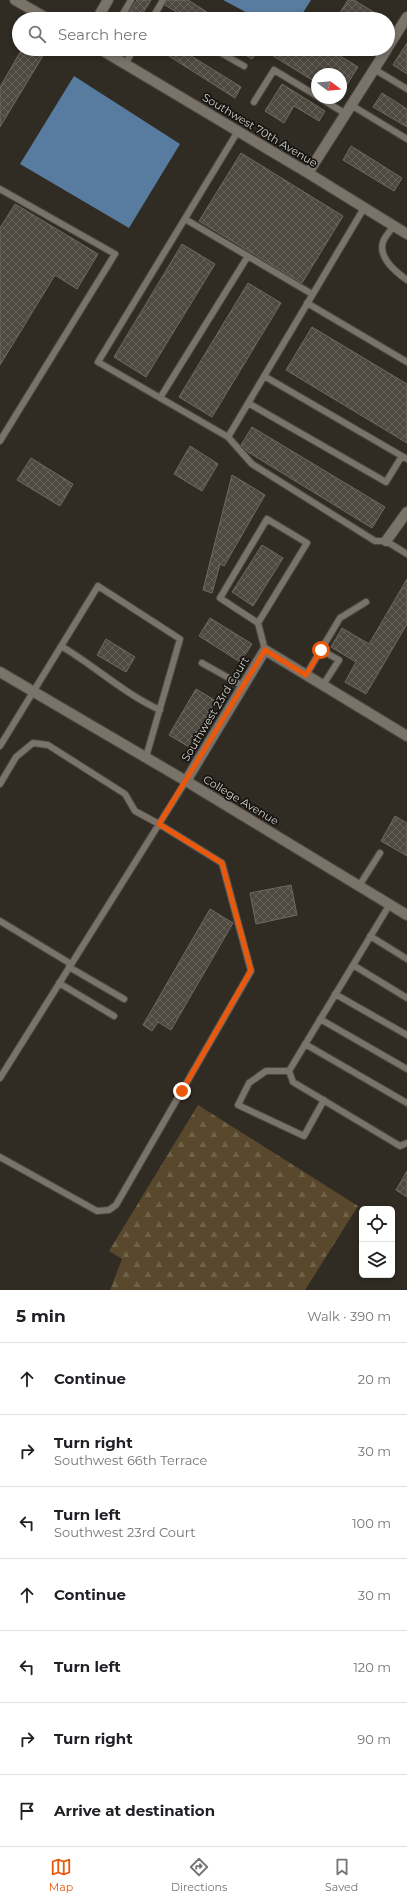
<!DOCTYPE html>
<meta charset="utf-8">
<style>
:root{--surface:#fff;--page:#f2f2f2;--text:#202124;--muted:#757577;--line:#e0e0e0;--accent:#ea580c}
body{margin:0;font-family:Montserrat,sans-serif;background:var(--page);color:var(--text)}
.controls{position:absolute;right:12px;bottom:12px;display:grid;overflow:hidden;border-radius:6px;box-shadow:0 2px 6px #0003}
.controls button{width:36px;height:36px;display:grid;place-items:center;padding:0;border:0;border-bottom:1px solid var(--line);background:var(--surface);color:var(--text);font:20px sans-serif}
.compass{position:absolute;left:311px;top:68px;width:36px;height:36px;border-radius:50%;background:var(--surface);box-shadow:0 2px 6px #0003;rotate:106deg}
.stop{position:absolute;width:12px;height:12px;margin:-9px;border:3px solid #ea580c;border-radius:50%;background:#fff}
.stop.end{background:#ea580c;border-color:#fff;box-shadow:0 1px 4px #0008}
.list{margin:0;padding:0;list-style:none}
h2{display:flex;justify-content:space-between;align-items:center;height:52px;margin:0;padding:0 16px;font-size:17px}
h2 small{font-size:13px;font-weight:400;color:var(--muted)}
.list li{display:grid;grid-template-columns:26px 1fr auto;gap:12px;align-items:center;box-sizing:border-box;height:72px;padding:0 16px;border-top:1px solid var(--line)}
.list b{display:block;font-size:15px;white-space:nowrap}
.list p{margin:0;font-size:13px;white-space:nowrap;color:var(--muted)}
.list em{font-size:13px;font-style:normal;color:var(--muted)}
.icon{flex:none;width:22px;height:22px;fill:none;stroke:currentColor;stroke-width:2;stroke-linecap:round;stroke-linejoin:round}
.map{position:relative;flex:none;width:407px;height:1290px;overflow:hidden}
.search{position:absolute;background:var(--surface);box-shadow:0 2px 6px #0003;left:12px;right:12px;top:12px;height:44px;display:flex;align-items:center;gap:10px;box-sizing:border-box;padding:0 14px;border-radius:22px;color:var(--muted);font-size:15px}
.sheet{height:556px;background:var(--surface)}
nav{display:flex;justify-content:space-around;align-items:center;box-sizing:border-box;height:56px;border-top:1px solid var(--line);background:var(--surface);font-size:11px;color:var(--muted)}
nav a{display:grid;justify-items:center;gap:2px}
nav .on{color:var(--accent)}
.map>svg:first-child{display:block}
.forest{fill:url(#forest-firs)}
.water{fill:#587c9f}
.building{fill:url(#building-cross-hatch);stroke:#706a61}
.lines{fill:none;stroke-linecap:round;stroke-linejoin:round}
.service-casing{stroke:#4d4842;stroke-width:8}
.minor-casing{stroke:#4d4842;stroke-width:12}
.tertiary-casing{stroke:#4d4842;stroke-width:12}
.service{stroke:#79736a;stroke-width:6}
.minor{stroke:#79736a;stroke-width:10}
.tertiary{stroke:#79736a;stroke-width:10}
.route{stroke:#ea580c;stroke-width:5}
.labels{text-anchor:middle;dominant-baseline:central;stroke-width:3.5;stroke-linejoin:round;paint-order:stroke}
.street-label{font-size:11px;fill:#d5d2cd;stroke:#161410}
</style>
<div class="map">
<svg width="407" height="1290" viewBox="0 0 407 1290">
<defs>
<pattern id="forest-firs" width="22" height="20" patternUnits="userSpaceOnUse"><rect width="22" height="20" fill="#59482c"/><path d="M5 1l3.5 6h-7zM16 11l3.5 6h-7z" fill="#706249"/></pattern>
<pattern id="building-cross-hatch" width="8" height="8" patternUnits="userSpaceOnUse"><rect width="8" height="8" fill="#4d4840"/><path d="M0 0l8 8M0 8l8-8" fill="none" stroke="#66625a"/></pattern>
</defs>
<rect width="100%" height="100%" fill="#302b23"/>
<!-- forest -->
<path class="forest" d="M198,1105l160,101 -53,84h-195l12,-31 -13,-8z"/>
<!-- water -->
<path class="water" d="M223,0h88l-12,19h-40z
M74,76l106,68 -51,84 -109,-64z"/>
<!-- building -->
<path class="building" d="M137,0h14l-12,19h-14z
M167,0h21l30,19h-30l-23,-14z
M348,0h6l31,19h-49z
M407,43v31l-14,-9z
M22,49h25l-47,78v-40z
M158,49h22l61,38 -6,11z
M236,49h23l-7,10z
M262,49h30l11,7 4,-7h22l29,18 -17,27v-20h-24v9z
M282,84l43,27 -6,10 -25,-15 -10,17 -19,-12z
M382,93l25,16v18l-34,-20z
M351,146l51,32 -8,13 -51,-31z
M241,153l102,63 -41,67 -103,-62z
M15,204l83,50 -21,35 -22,-14 -55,90v-137z
M182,244l33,20 -69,113 -32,-20z
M248,283l33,20 -69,114 -33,-20z
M312,327l95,57v59l-121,-73z
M252,427l133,80 -13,21 -124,-76 -7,-7z
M190,446l28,18 -16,27 -28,-17z
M31,458l42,26 -13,22 -43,-26z
M232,475l33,20 -41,71 -4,-2 -8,29 -9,-3z
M262,545l21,13 -30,48 -21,-14z
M407,579v45l-41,70 -21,-12 11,-20 -25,-15 11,-19 27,16z
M210,618l42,26 -12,18 -41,-26z
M106,639l29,18 -9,15 -29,-17z
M196,689l20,12 -27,46 -20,-12z
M395,816l12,7v33l-26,-15z
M291,885l6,30 -41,9 -6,-31z
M210,909l23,14 -62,107 -13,-8 -6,9 -9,-6z
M407,1171v26l-11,-7z"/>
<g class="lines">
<!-- service casing -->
<g class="service-casing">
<path id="service" d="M155,14l8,5
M120,19l11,-19
M152,19l11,-19
M214,49l30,17
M125,64l9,-15
M374,69l33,20
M320,98l26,16
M254,102l20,-32 43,26
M351,105l56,34
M238,131l-140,231 130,75 24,27 123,77h11l21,13
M0,189l115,65 -115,187
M185,219l127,75
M394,226c-4,5 -9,10 -11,16 -5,16 13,30 24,38
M307,303l100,59
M264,376l143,83
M160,398l88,-142
M248,403l138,79 16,-26
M228,437l136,-229
M258,623l49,-80 -40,-24 -47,79 38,25 7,27
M61,646c34,20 62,47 99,64
M321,650l18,10 -16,25
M202,663l41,23
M306,675l34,-57 26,-16
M0,746l98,-160 82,53 -34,118
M0,784l16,-27 17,-14 15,2 77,49 10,17 24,13 63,39 29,108 -135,234 -7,5 -12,1 -97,-54
M359,886l21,-33
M390,904l-101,167 4,11 107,64 7,-3
M0,921l71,43
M370,936l37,23
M353,965l54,33
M69,967l55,32
M59,983l55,33
M335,994l72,41
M320,1019l87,50
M305,1044l102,59
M289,1071h-23l-17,12 -11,22 66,31 20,-36
M0,1078l186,-297"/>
</g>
<!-- minor casing -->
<g class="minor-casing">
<path id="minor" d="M15,0l33,19
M97,19l11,-19
M388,47l19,-30
M100,49l208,124 99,61
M308,173l79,-124
M386,541l21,-29
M186,781l79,-131 142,86"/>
</g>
<!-- tertiary casing -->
<g class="tertiary-casing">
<path id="tertiary" d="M0,672l186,109 221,134"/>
</g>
<!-- service -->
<use href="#service" class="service"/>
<!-- minor -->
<use href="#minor" class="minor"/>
<!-- tertiary -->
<use href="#tertiary" class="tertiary"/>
</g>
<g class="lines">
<!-- route -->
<path class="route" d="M182,1091l69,-121 -29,-107 -63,-39 106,-174 41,25 15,-25"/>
</g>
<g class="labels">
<!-- street labels -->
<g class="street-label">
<text transform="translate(260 130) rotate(31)">Southwest 70th Avenue</text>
<text transform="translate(215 709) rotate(-59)">Southwest 23rd Court</text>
<text transform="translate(241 800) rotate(31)">College Avenue</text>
</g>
</g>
</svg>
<div class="controls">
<button><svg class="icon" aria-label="locate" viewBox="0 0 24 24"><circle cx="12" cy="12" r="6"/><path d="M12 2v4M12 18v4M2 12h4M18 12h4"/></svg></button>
<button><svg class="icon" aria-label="layers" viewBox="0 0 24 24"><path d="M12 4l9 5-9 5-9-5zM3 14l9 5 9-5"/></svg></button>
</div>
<svg class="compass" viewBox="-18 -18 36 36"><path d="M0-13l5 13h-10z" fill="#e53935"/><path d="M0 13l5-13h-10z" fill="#757577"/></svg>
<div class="stop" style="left:321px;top:650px"></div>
<div class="stop end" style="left:182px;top:1091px"></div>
<div class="search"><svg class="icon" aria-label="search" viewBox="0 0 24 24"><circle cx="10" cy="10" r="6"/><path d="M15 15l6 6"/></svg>Search here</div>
</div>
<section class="sheet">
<h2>5 min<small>Walk · 390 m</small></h2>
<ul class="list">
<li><svg class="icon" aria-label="ahead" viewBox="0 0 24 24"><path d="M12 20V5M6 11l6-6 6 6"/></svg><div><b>Continue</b></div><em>20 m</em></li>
<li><svg class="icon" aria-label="right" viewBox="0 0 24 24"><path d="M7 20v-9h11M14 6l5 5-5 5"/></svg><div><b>Turn right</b><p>Southwest 66th Terrace</p></div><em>30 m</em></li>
<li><svg class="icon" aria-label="left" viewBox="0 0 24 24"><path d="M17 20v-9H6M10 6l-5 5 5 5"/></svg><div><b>Turn left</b><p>Southwest 23rd Court</p></div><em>100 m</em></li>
<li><svg class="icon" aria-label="ahead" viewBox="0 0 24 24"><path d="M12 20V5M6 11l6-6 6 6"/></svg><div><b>Continue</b></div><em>30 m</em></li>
<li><svg class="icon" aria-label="left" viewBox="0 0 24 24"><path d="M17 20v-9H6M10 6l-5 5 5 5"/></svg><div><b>Turn left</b></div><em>120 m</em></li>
<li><svg class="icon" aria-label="right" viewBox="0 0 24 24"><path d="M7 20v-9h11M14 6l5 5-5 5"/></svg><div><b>Turn right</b></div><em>90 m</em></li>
<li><svg class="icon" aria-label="arrive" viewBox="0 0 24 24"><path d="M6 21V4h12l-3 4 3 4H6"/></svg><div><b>Arrive at destination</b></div></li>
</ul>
</section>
<nav>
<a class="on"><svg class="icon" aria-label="map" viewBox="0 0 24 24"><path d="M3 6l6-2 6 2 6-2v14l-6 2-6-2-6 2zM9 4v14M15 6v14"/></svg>Map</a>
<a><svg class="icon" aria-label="directions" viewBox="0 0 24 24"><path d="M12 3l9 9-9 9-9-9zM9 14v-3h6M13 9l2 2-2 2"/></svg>Directions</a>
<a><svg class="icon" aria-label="saved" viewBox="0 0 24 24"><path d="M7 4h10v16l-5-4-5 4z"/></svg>Saved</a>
</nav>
